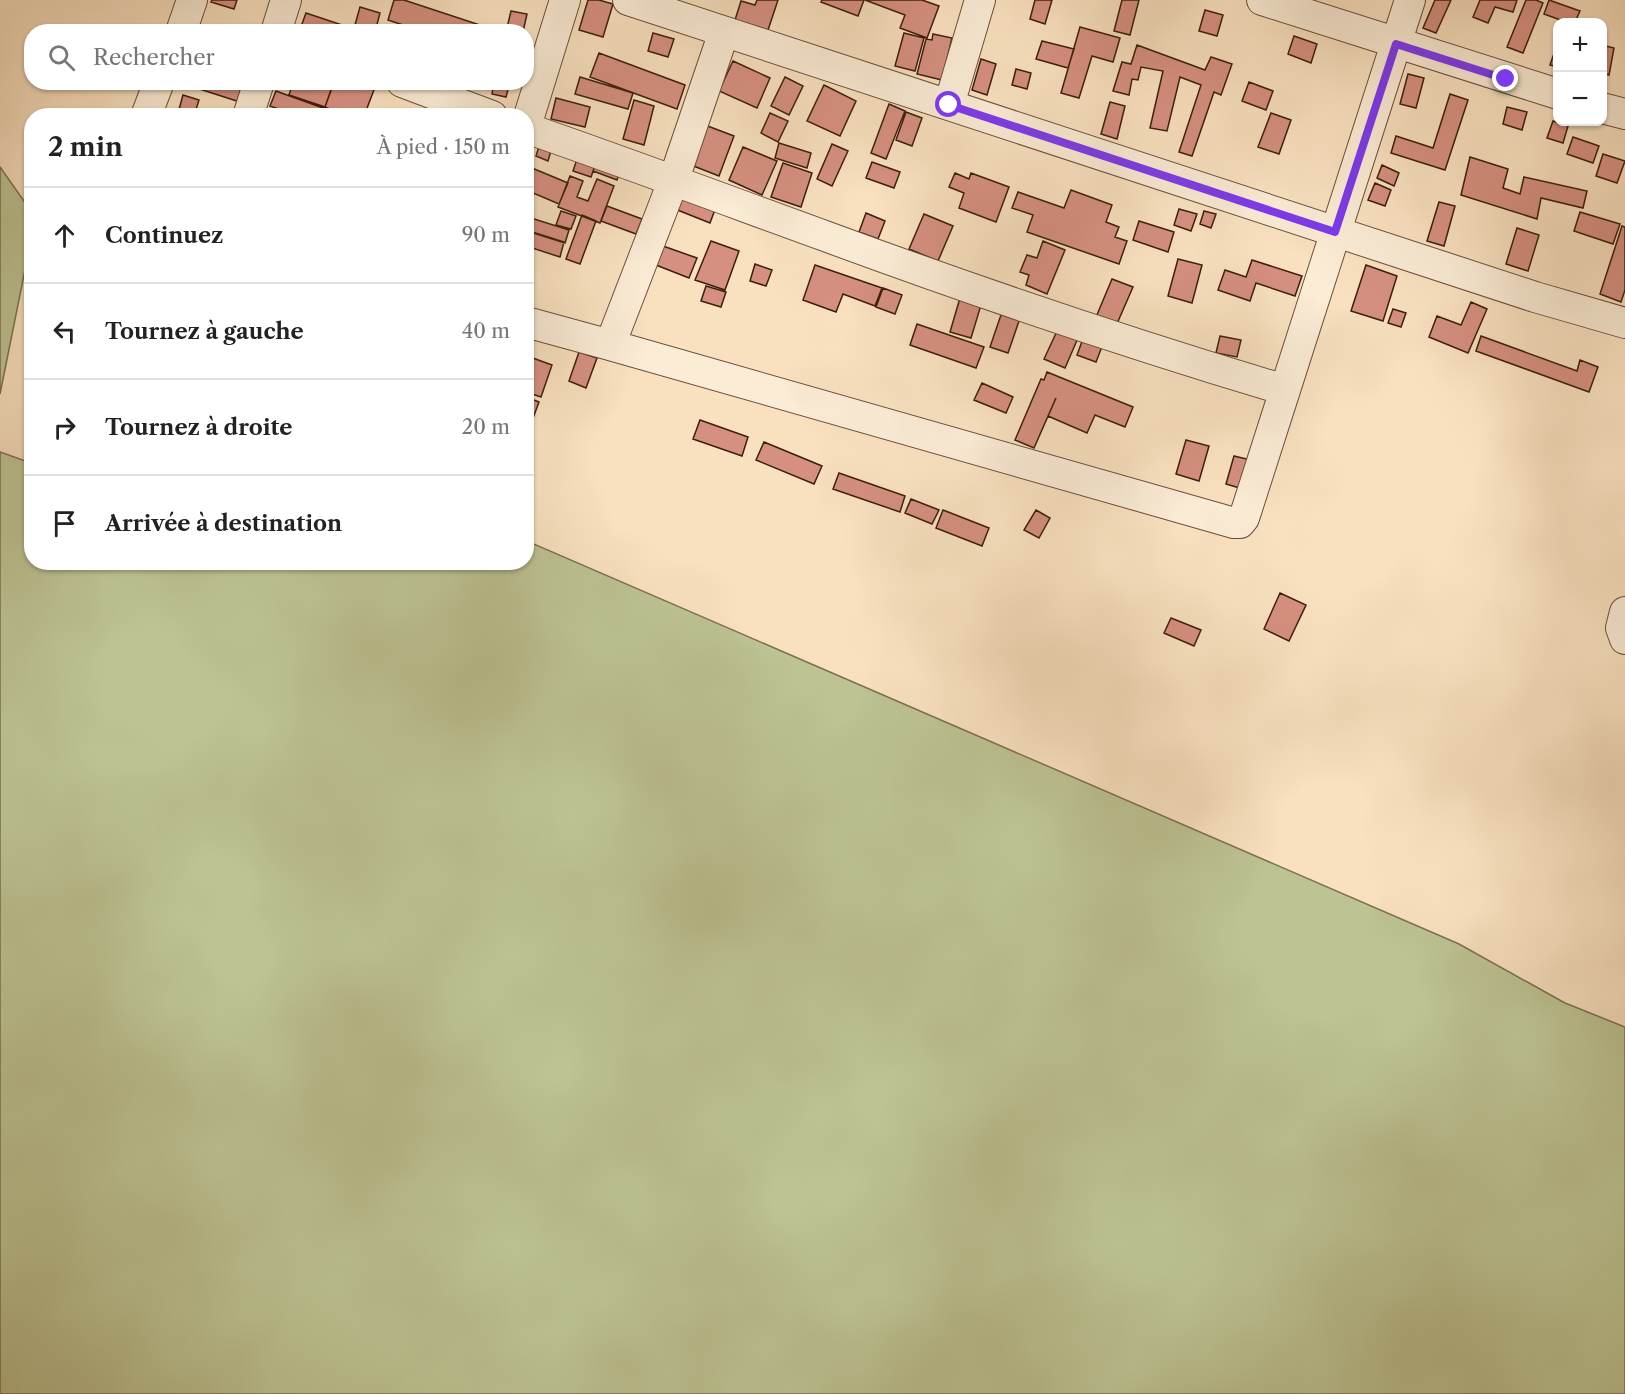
<!DOCTYPE html>
<html lang="fr">
<meta charset="utf-8">
<style>
:root{--surface:#fff;--page:#f2f2f2;--text:#222;--muted:#767676;--line:#e0e0e0}
body{margin:0;font-family:"Libre Caslon Text",serif;background:var(--page);color:var(--text)}
.controls{position:absolute;right:18px;top:18px;display:grid;overflow:hidden;border-radius:12px;box-shadow:0 2px 4px #0004}
.controls button{width:54px;height:54px;display:grid;place-items:center;padding:0;border:0;border-bottom:2px solid var(--line);background:var(--surface);color:var(--text);font:30px sans-serif}
.stop{position:absolute;width:18px;height:18px;margin:-14px;border:4px solid #7c3aed;border-radius:50%;background:#fff}
.stop.end{background:#7c3aed;border-color:#fff;box-shadow:0 2px 6px #0008}
.list{margin:0;padding:0;list-style:none}
h2{display:flex;justify-content:space-between;align-items:center;height:78px;margin:0;padding:0 24px;font-size:26px}
h2 small{font-size:20px;font-weight:400;color:var(--muted)}
.list li{display:grid;grid-template-columns:39px 1fr auto;gap:18px;align-items:center;box-sizing:border-box;height:96px;padding:0 24px;border-top:2px solid var(--line)}
.list b{display:block;font-size:22px;white-space:nowrap}
.list em{font-size:20px;font-style:normal;color:var(--muted)}
.icon{flex:none;width:33px;height:33px;fill:none;stroke:currentColor;stroke-width:2;stroke-linecap:round;stroke-linejoin:round}
.map{position:relative;flex:none;width:1625px;height:1394px;overflow:hidden}
.search{position:absolute;background:var(--surface);box-shadow:0 2px 4px #0004;left:24px;top:24px;width:510px;height:66px;display:flex;align-items:center;gap:15px;box-sizing:border-box;padding:0 21px;border-radius:24px;color:var(--muted);font-size:22px}
.panel{position:absolute;background:var(--surface);box-shadow:0 2px 4px #0004;left:24px;top:108px;width:510px;height:462px;border-radius:24px}
.map>svg:first-child{display:block}
.green{fill:#bdc393;stroke:#7c7050;stroke-width:1.5}
.building{fill:#d69081;stroke:#3c1e0e;stroke-width:1.5}
.lines{fill:none;stroke-linecap:round;stroke-linejoin:round}
.minor-casing{stroke:#6b4f3a;stroke-width:32}
.minor{stroke:#fbecd6;stroke-width:30}
.route{stroke:#7c3aed;stroke-width:8}
</style>
<div class="map">
<svg width="1625" height="1394" viewBox="0 0 1625 1394">
<rect width="100%" height="100%" fill="#f9e1c0"/>
<filter id="stains"><feTurbulence type="fractalNoise" baseFrequency=".00333" numOctaves="4"/><feColorMatrix values="0 0 0 0 .2 0 0 0 0 .09 0 0 0 0 .02 0 0 0 .5 -.17"/></filter>
<radialGradient id="worn" r=".72"><stop offset=".6" stop-color="#630" stop-opacity="0"/><stop offset="1" stop-color="#630" stop-opacity=".3"/></radialGradient>
<!-- green -->
<path class="green" d="M0,167l31,44 1,24 -32,159z
M0,452l31,11 1,99h494l1,-21 932,403 106,59 60,24v367h-1625z"/>
<!-- building -->
<path class="building" d="M212,0h25l-3,9 -23,-7z
M394,0h10l97,32h-77l-36,-12z
M588,0h11l14,4 -10,33 -24,-7z
M757,0h21l-10,30 -33,-10 6,-19 14,4z
M822,0h42l-6,16 -37,-14z
M865,0h57l17,6 -12,32 -27,-10 5,-13z
M1035,0h17l-7,24 -15,-5z
M1122,0h17l-9,35 -16,-4z
M1435,0h16l-15,33 -13,-5z
M1480,0h37l-4,12 -18,-5 -7,16 -15,-6z
M1526,0h10l7,3 -20,50 -16,-6z
M1549,0l31,11 -5,11h-9l-22,-8z
M360,7l20,6 -5,19h-22z
M1205,10l18,5 -6,21 -18,-5z
M511,11l16,3 -4,18h-17z
M306,13l48,16 -1,3h-54z
M1080,27l40,11 -7,24 -21,-6 -13,42 -18,-5z
M653,33l21,6 -6,18 -20,-6z
M904,33l20,5 -9,33 -20,-5z
M933,34l19,4 -10,42 -25,-6 9,-35 6,1z
M1294,36l23,8 -6,19 -23,-9z
M1042,41l32,8 -6,19 -32,-9z
M1558,42v25l-8,-2z
M1137,45l68,25 6,-13 21,7 -11,31 -7,-3 -22,64 -13,-4 22,-67 -21,-8 -13,54 -17,-3 13,-57 -22,-4 -3,13 -6,-1 -3,16 -16,-4 9,-29 9,2z
M1602,45l12,3 -5,27 -7,-2z
M599,53l86,32 -8,24 -87,-32z
M981,59l15,5 -9,31 -15,-5z
M733,61l37,17 -13,30 -38,-17z
M1016,69l15,4 -4,16 -15,-4z
M1408,74l16,4 -8,30 -16,-4z
M580,77l53,16 -5,16 -53,-15z
M785,77l18,9 -14,29 -18,-9z
M185,82h62l-4,21 -59,-19z
M293,82h25l14,5 -7,20 -36,-12z
M334,82h43l-13,34h-18l-21,-9z
M494,82h16l-4,15 -14,-3z
M1249,82l24,9 -7,19 -24,-9z
M824,85l32,16 -16,35 -33,-15z
M276,91l47,17 -2,8h-23l-28,-10z
M1450,94l18,6 -23,70 -54,-17 5,-17 37,12z
M183,95l16,5 -5,16 -16,-3z
M556,98l34,9 -5,20 -34,-8z
M634,100l20,6 -10,39 -21,-6z
M1110,102l15,4 -8,33 -16,-5z
M889,104l16,7 -19,48 -15,-6z
M324,107l24,9h-27z
M1507,107l20,5 -5,18 -19,-6z
M906,112l16,6 -10,28 -16,-6z
M770,113l18,8 -10,21 -17,-9z
M1271,113l20,7 -12,34 -21,-7z
M1553,121l15,5 -5,17 -16,-5z
M705,125l29,11 -15,40 -28,-11z
M1573,137l26,9 -6,17 -26,-9z
M541,140l12,4 -5,17 -12,-5z
M779,143l32,10 -4,15 -32,-10z
M832,144l16,7 -16,35 -15,-7z
M743,147l34,14 -15,34 -33,-15z
M579,153l18,7 -6,17 -18,-6z
M1603,154l22,7 -8,22 -21,-7z
M1470,157l38,12 -5,19 17,6 4,-17 63,14 -4,17 -42,-10 -4,21 -76,-24z
M597,160l24,8 -4,12 -24,-9z
M872,162l28,10 -6,16 -28,-10z
M783,163l29,10 -11,34 -30,-10z
M1382,165l17,8 -5,13 -17,-8z
M532,168l36,15 -9,21 -33,-14v-8z
M955,173l14,6 2,-6 38,14 -13,35 -37,-14 5,-15 -15,-6z
M570,176l13,5 -6,16 11,4 9,-22 17,7 -14,37 -42,-16z
M1375,183l16,7 -6,16 -17,-6z
M1071,190l41,15 -6,17 13,5 -4,10 12,4 -8,23 -92,-32 6,-17 -21,-7 6,-16 46,16z
M681,193l35,14 -6,16 -35,-14z
M1439,202l16,4 -11,40 -17,-5z
M607,206l35,13 -6,15 -35,-13z
M1179,209l18,5 -6,17 -17,-6z
M561,211l15,5 -5,13 -15,-4z
M1204,211l12,3 -5,14 -11,-4z
M1580,212l40,12 -7,20 -39,-13z
M866,213l19,8 -7,18 -19,-7z
M924,214l29,12 -15,35 -29,-12z
M582,215l14,6 -16,43 -14,-5z
M531,218l38,12 -4,13 -38,-12z
M1139,221l35,11 -6,20 -35,-12z
M1622,226l3,1v63l-4,12 -21,-8z
M1517,228l22,7 -11,36 -22,-7z
M526,230l38,12 -4,15 -34,-11z
M711,241l28,10 -14,39 -30,-10z
M1043,241l22,9 -18,44 -21,-9 3,-10 -9,-3 7,-17 10,3z
M663,246l34,12 -8,20 -33,-13z
M1178,259l24,6 -10,38 -24,-7z
M1252,260l50,16 -7,20 -39,-13 -6,18 -32,-11 7,-20 21,7z
M755,264l17,6 -6,16 -16,-5z
M815,265l67,23 -7,18 -32,-12 -7,18 -33,-12z
M1366,265l31,11 -14,45 -32,-10z
M1112,279l21,8 -17,39 -20,-9z
M706,286l20,6 -5,15 -20,-6z
M883,288l19,7 -7,19 -19,-7z
M960,298l21,7 -10,33 -21,-6z
M1471,302l16,7 -19,44 -39,-16 8,-21 24,9z
M1393,309l13,4 -5,14 -13,-4z
M1002,312l18,6 -12,35 -18,-6z
M917,324l67,23 -8,21 -66,-23z
M1058,329l20,9 -13,30 -21,-9z
M1084,336l19,8 -7,18 -19,-7z
M1220,336l21,4 -4,17 -21,-4z
M1481,336l96,35 3,-11 18,7 -9,25 -113,-41z
M579,352l18,6 -11,30 -17,-7z
M530,357l22,8 -11,32 -15,-5v-25z
M1047,372l86,35 -8,20 -30,-12 -8,18 -39,-17 8,-18 -22,50 -19,-8 26,-61 3,1z
M982,383l31,14 -7,16 -32,-13z
M526,397l13,5 -10,27 -3,-1z
M700,420l48,17 -6,19 -49,-17z
M1186,440l23,6 -10,35 -23,-7z
M764,442l58,24 -8,18 -58,-24z
M1234,456l17,4 -8,29 -17,-5z
M839,473l66,23 -5,16 -67,-23z
M911,499l28,11 -7,14 -27,-11z
M943,510l46,18 -7,18 -46,-18z
M1036,510l14,8 -11,20 -15,-8z
M1280,593l26,12 -17,36 -25,-12z
M1171,618l30,12 -7,16 -30,-13z"/>
<g class="lines">
<!-- minor casing -->
<g class="minor-casing">
<path id="minor" d="M628,0l907,297 90,26
M1262,0l296,94
M181,32l11,-32
M276,32l10,-32
M402,82l90,34
M949,105l31,-105
M1602,108l23,6
M146,116l13,-34
M248,116l11,-34
M526,126l39,-126
M526,128c101,35 200,72 299,108 152,56 306,108 460,154l125,-390
M526,322l84,23 64,-166 50,-147
M610,345l624,178h6l4,-5 41,-128
M1625,612l-4,16 4,11"/>
</g>
<!-- minor -->
<use href="#minor" class="minor"/>
</g>
<g class="lines">
<!-- route -->
<path class="route" d="M949,105l386,127 61,-188 110,35"/>
</g>
<rect width="100%" height="100%" filter="url(#stains)"/>
<rect width="100%" height="100%" fill="url(#worn)"/>
</svg>
<div class="controls">
<button>+</button>
<button>−</button>
</div>
<div class="stop" style="left:949px;top:105px"></div>
<div class="stop end" style="left:1506px;top:79px"></div>
<div class="search"><svg class="icon" aria-label="search" viewBox="0 0 24 24"><circle cx="10" cy="10" r="6"/><path d="M15 15l6 6"/></svg>Rechercher</div>
<section class="panel">
<h2>2 min<small>À pied · 150 m</small></h2>
<ul class="list">
<li><svg class="icon" aria-label="ahead" viewBox="0 0 24 24"><path d="M12 20V5M6 11l6-6 6 6"/></svg><div><b>Continuez</b></div><em>90 m</em></li>
<li><svg class="icon" aria-label="left" viewBox="0 0 24 24"><path d="M17 20v-9H6M10 6l-5 5 5 5"/></svg><div><b>Tournez à gauche</b></div><em>40 m</em></li>
<li><svg class="icon" aria-label="right" viewBox="0 0 24 24"><path d="M7 20v-9h11M14 6l5 5-5 5"/></svg><div><b>Tournez à droite</b></div><em>20 m</em></li>
<li><svg class="icon" aria-label="arrive" viewBox="0 0 24 24"><path d="M6 21V4h12l-3 4 3 4H6"/></svg><div><b>Arrivée à destination</b></div></li>
</ul>
</section>
</div>
